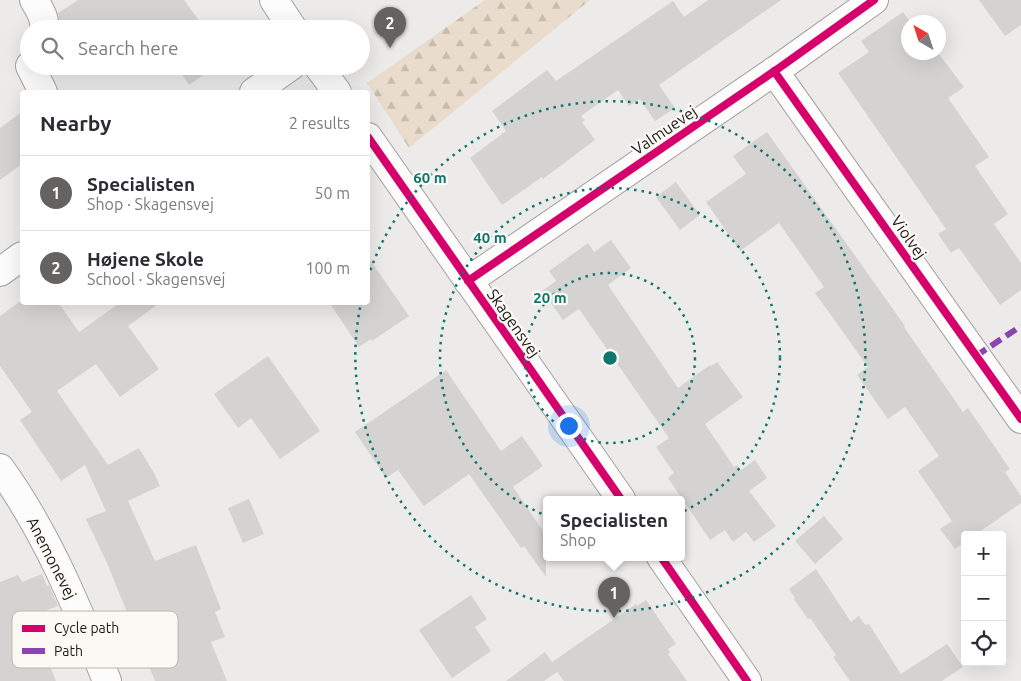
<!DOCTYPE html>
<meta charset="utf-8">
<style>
:root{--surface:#fff;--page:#f2f2f3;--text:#2b2b33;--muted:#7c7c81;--line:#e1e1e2;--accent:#646362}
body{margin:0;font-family:Ubuntu,sans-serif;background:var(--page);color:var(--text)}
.controls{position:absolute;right:15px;bottom:15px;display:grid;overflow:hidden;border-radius:5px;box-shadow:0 5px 20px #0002}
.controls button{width:45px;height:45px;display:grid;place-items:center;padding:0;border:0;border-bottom:1px solid var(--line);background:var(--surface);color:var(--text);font:25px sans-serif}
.compass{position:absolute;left:901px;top:15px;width:45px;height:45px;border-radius:50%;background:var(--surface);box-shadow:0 5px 20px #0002;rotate:321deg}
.you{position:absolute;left:568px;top:425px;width:18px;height:18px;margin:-12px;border:4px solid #fff;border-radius:50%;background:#1a73e8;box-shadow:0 0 0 8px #1a73e833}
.badge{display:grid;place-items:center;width:32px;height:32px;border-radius:50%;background:var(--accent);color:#fff;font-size:16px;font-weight:700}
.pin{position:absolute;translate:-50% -41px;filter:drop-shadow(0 1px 2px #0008)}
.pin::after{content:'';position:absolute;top:26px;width:18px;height:15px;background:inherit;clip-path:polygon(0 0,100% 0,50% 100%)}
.popup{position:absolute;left:543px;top:496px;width:142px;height:65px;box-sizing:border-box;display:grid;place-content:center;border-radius:5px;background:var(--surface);filter:drop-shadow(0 1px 4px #0005);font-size:16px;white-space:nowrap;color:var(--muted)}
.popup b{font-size:19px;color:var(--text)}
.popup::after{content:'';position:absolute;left:50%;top:100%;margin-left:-10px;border:10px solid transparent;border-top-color:var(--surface)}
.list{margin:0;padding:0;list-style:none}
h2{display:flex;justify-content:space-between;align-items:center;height:65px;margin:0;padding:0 20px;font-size:21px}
h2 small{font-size:16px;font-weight:400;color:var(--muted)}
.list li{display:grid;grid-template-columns:32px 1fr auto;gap:15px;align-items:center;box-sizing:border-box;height:75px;padding:0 20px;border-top:1px solid var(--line)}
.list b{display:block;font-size:19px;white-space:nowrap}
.list p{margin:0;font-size:16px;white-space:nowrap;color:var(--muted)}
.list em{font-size:16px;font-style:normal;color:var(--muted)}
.icon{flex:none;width:28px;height:28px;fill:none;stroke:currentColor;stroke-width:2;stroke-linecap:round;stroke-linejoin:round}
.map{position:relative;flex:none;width:1021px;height:681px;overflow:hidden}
.search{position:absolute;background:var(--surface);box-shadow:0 5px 20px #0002;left:20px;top:20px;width:350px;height:55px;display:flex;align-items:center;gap:12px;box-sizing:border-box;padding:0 18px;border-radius:28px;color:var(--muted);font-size:19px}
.panel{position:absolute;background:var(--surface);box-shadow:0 5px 20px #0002;left:20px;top:90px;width:350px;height:215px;border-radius:5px}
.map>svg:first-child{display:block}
.forest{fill:url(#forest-firs)}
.building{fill:#d5d3d2}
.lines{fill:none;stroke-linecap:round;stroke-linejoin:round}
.minor-casing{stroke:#a3a2a0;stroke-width:30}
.minor{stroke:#fcfcfc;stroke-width:28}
.quiet{stroke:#8e44ad;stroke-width:6;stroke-dasharray:12 6;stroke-linecap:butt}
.cycleway-casing{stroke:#fcf9f5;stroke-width:11}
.cycleway{stroke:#d6006c;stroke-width:8}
.ring{fill:none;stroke:#0f766e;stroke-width:2.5;stroke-dasharray:2.5 5}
.labels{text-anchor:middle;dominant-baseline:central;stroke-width:4.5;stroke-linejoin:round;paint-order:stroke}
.street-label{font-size:16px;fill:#1b1a19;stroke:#fcf9f5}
.key{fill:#fcf9f5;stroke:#b8b6b3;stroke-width:1}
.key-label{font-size:14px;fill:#1b1a19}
.centre{fill:#0f766e;stroke:#fcf9f5;stroke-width:2.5}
.ring-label{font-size:15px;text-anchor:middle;font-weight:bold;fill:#0f766e;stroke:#fcf9f5;stroke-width:4.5;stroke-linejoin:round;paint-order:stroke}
</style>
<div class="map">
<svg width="1021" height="681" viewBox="0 0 1021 681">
<defs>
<pattern id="forest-firs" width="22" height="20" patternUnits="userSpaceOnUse" patternTransform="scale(1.25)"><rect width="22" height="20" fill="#eadccc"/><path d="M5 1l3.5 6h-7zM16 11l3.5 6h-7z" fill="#c8bcaf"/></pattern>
</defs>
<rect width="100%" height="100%" fill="#edebe9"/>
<!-- forest -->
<path class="forest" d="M485,0h105l-181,148 -42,-65z"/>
<!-- building -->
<path class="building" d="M78,0h106l21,29h-55l-3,-4 -5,4h-82l-2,-16z
M708,0h73l-122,85 16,23 -20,13 -15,-22 -11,7 -11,-16 -37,26 4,4 -3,2 13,18 -52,39 -1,-2 -40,28 -32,-47 36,-27 -14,-20 55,-41 9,11 117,-80 11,16z
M979,0h42v25l-16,11z
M903,12l7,10h-2v30h23l4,5 4,-3 25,33 -16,11 41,59 -14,9 33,48 -14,10 27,39v27l-21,15 -41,-57 -8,5 -13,-19 8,-5 -108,-156 31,-21 -8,-11z
M176,66h40l-27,19z
M22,112v52l-22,16v-52z
M767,132l138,194 -1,1 59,85 5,-4 42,61 -5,3 16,24v7l-46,32h-10v7l-10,7 -15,-20 12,-8 -34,-50 21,-15 -34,-49 -17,12 -31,-44 11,-8 -53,-74 9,-6 -45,-64 -39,28 -34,-49 40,-28 -13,-18z
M676,182l24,33 -20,15 -24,-33z
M611,240l20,28 -23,17 70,103 32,-23 1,1 6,-4 26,35 -38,27 29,43 3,-2 4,5 14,-10 12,18 -18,13 27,35 -22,16 -8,-10 -13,10 -8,-12 -15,10 -42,-62 6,-5 -18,-26 13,-9 -90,-129 -16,11 -21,-29 14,-10 -7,-10 39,-28 6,9z
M368,257l41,59 -37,25 -1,-2 -12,8 -30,-45h39z
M19,302h39l21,30 42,-30h40l-33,24 31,43 -39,28 -24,-33 -39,27 51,74 31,-17 15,25 6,13 -32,15 27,60 41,-16 25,64 -6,3 10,25 -14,5 16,39h-72l-48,-118 -21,-44 20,-8 -21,-46 -24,16 -41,-61 12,-8 -32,-46v-50z
M268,356l52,75 -40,28 -29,-41 -13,10 -24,-34z
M446,370l55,81 21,-15 21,30 -30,21 33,48v42l-22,-31 -3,2 -52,-74 -45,32 -26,-36 -12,8 -31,-46z
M249,499l15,35 -21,9 -15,-35z
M824,516l19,23 -28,25 -20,-23z
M816,569l35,53 8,-6 6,9 4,-1 32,50 46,-30 16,23 -21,14h-92l-17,-24 3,-2 -26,-37 -2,1 -14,-20 1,-1 -6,-9z
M42,574l5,12 2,-1 9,21 -29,11 27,64h-56v-99l18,-7 4,7z
M471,595l16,24 -12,8 16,24 -39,27 -33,-48z
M646,600l30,44 -8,5 2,3 -2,2 19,27h-123l-7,-9 -13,9h-38l39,-29 7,10 84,-58 1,2z"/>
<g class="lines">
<!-- minor casing -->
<g class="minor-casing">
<path id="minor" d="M34,0c5,9 12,18 10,29
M274,0l19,29
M30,66l13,26
M318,66l19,26
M774,71l247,348
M254,92l37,-26
M368,137l253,362
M0,272l22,-16
M468,281l311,-213 95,-68
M0,468c47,65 77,139 107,213
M661,557l86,124"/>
</g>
<!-- minor -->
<use href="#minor" class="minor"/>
<!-- quiet -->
<path class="quiet" d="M976,356l45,-30"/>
<!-- cycleway casing -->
<g class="cycleway-casing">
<path id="cycleway" d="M774,71l247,348
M368,137l253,362
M468,281l311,-213 95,-68
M661,557l86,124"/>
</g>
<!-- cycleway -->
<use href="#cycleway" class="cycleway"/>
</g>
<!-- distance rings -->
<g class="ring">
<circle cx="610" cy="358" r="85"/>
<circle cx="610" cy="358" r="170"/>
<path d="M368 277A255 255 0 1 1 361 303"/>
</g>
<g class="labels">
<!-- street labels -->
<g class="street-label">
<text transform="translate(664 130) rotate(-34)">Valmuevej</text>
<text transform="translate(909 237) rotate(55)">Violvej</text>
<text transform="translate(514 323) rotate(55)">Skagensvej</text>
<text transform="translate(52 558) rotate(63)">Anemonevej</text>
</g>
</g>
<!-- legend -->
<rect x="12" y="611" width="166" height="57" rx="8" class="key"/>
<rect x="22" y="625" width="23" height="7" fill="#d6006c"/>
<rect x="22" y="648" width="23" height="6" fill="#8e44ad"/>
<g class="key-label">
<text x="54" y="633">Cycle path</text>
<text x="54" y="656">Path</text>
</g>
<circle cx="610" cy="358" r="8" class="centre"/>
<g class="ring-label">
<text x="430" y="183">60 m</text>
<text x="490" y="243">40 m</text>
<text x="550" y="303">20 m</text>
</g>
</svg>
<div class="controls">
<button>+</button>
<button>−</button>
<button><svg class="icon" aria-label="locate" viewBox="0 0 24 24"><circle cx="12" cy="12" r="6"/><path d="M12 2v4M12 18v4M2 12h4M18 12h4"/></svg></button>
</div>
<svg class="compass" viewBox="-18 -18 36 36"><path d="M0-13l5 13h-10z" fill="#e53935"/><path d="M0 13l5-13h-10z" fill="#7c7c81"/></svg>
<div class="you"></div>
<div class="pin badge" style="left:614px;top:618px">1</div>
<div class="popup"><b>Specialisten</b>Shop</div>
<div class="pin badge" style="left:390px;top:48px">2</div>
<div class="search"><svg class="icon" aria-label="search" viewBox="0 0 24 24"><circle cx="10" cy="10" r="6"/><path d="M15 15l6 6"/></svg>Search here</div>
<section class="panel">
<h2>Nearby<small>2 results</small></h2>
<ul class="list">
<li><span class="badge">1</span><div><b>Specialisten</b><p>Shop · Skagensvej</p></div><em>50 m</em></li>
<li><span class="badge">2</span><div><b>Højene Skole</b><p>School · Skagensvej</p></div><em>100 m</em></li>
</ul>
</section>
</div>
